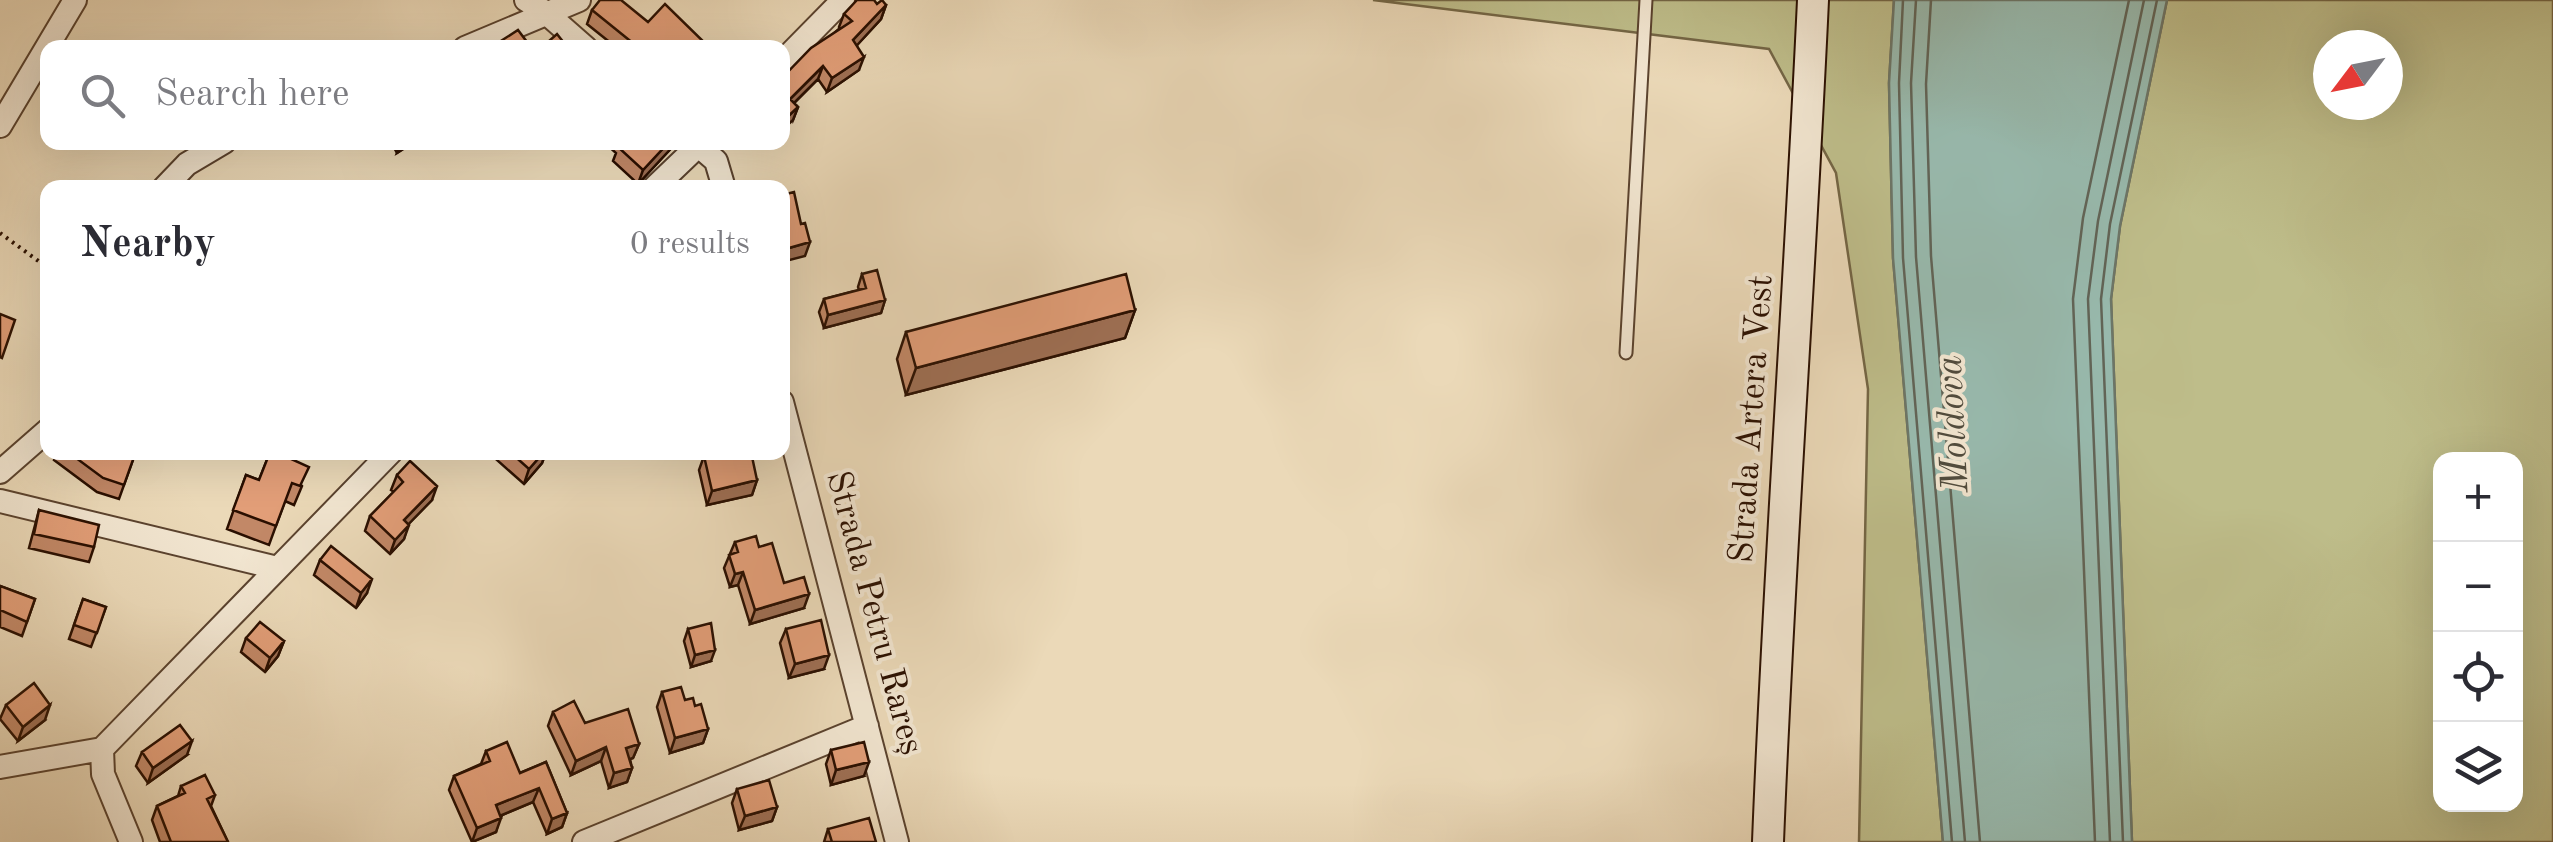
<!DOCTYPE html>
<meta charset="utf-8">
<style>
:root{--surface:#fff;--page:#f7f7f7;--text:#2b2b33;--muted:#7c7c81;--line:#e1e1e2}
body{margin:0;font-family:"Old Standard TT",serif;background:var(--page);color:var(--text)}
.controls{position:absolute;right:30px;bottom:30px;display:grid;overflow:hidden;border-radius:20px;box-shadow:0 10px 40px #0002}
.controls button{width:90px;height:90px;display:grid;place-items:center;padding:0;border:0;border-bottom:2px solid var(--line);background:var(--surface);color:var(--text);font:50px sans-serif}
.compass{position:absolute;left:2313px;top:30px;width:90px;height:90px;border-radius:50%;background:var(--surface);box-shadow:0 10px 40px #0002;rotate:238deg}
.list{margin:0;padding:0;list-style:none}
h2{display:flex;justify-content:space-between;align-items:center;height:130px;margin:0;padding:0 40px;font-size:42px}
h2 small{font-size:32px;font-weight:400;color:var(--muted)}
.icon{flex:none;width:55px;height:55px;fill:none;stroke:currentColor;stroke-width:2;stroke-linecap:round;stroke-linejoin:round}
.map{position:relative;flex:none;width:2553px;height:842px;overflow:hidden}
.search{position:absolute;background:var(--surface);box-shadow:0 10px 40px #0002;left:40px;top:40px;width:750px;height:110px;display:flex;align-items:center;gap:25px;box-sizing:border-box;padding:0 35px;border-radius:20px;color:var(--muted);font-size:38px}
.panel{position:absolute;background:var(--surface);box-shadow:0 10px 40px #0002;left:40px;top:180px;width:750px;height:280px;border-radius:20px}
.map>svg:first-child{display:block}
.green{fill:#bebd8a;stroke:#746645;stroke-width:2.5;fill-rule:evenodd}
.water{fill:#98baae;stroke:#6c7668;stroke-width:2.5}
.lines{fill:none;stroke-linecap:round;stroke-linejoin:round}
.shore{stroke:#616457;stroke-width:2.5}
.lane-casing{stroke:#5a422e;stroke-width:15}
.street-casing{stroke:#5a422e;stroke-width:26}
.secondary-casing{stroke:#2a0f00;stroke-width:34}
.path{stroke:#2a0f00;stroke-width:4;stroke-dasharray:2.5 5;stroke-linecap:butt}
.lane{stroke:#f2e6d1;stroke-width:11}
.street{stroke:#f2e6d1;stroke-width:22}
.secondary{stroke:#f2e6d1;stroke-width:30}
.wall{fill:#c28867;stroke:#2a0f00;stroke-width:2.5}
.shaded-wall{fill:#9e6f54;stroke:#2a0f00;stroke-width:2.5}
.building{fill:#e29e78;stroke:#2a0f00;stroke-width:2.5}
.labels{text-anchor:middle;dominant-baseline:central;stroke-width:8;stroke-linejoin:round;paint-order:stroke}
.street-label{font-size:35px;fill:#2a0f00;stroke:#f2e6d1}
.water-label{font-size:38px;font-style:italic;fill:#504b3d;stroke:#f2e6d1}
</style>
<div class="map">
<svg width="2553" height="842" viewBox="0 0 2553 842">
<rect width="100%" height="100%" fill="#ebd9b8"/>
<filter id="stains"><feTurbulence type="fractalNoise" baseFrequency=".002" numOctaves="4"/><feColorMatrix values="0 0 0 0 .2 0 0 0 0 .09 0 0 0 0 .02 0 0 0 .5 -.17"/></filter>
<radialGradient id="worn" r=".72"><stop offset=".6" stop-color="#630" stop-opacity="0"/><stop offset="1" stop-color="#630" stop-opacity=".3"/></radialGradient>
<!-- green -->
<path class="green" d="M1373,0h521l-5,83 4,175 50,584h-84l9,-453 -32,-216 -67,-124z
M2167,0h386v842h-421l-21,-543 9,-73zM2328,45h60v60h-60zM2440,460h76v344h-76z"/>
<!-- water -->
<path class="water" d="M1894,0h273l-47,226 -9,73 21,543h-189l-50,-584 -4,-175z"/>
<g class="lines">
<!-- shore -->
<path class="shore" d="M1903,0l-4,83 4,175 49,584
M1916,0l-5,83 5,174 49,585
M1931,0l-5,84 5,172 49,586
M2095,842l-22,-543 10,-81 46,-218
M2110,842l-22,-543 10,-78 46,-221
M2123,842l-22,-543 9,-75 47,-224"/>
<!-- lane casing -->
<g class="lane-casing">
<path id="lane" d="M1626,353l20,-353"/>
</g>
<!-- street casing -->
<g class="street-casing">
<path id="street" d="M526,0l19,12 41,36
M465,48l114,-48
M782,62l61,-62
M0,126l75,-126
M694,142l22,19 8,27
M164,188l23,-24 37,-22
M654,188l48,-46
M782,402l115,440
M0,472l48,-42
M0,501l277,67
M0,767l102,-18
M131,842l-28,-68 -1,-25 289,-297
M584,842l283,-116"/>
</g>
<!-- secondary casing -->
<g class="secondary-casing">
<path id="secondary" d="M1768,842c11,-281 32,-561 45,-842"/>
</g>
<!-- path -->
<path class="path" d="M0,233l48,35"/>
<!-- lane -->
<use href="#lane" class="lane"/>
<!-- street -->
<use href="#street" class="street"/>
<!-- secondary -->
<use href="#secondary" class="secondary"/>
</g>
<!-- wall -->
<path class="wall" d="M877,4l9,1 -5,14 -24,26 2,25 -32,22 -9,-13 -24,24 4,4 -5,13 -11,-42 58,-50 -1,-1 5,-13z
M592,10l56,12 62,26h-93l-30,-24z
M391,142h23l-17,11z
M604,142h73l-39,42 -25,-23 3,-8z
M862,274l23,26 -4,13 -57,15 -5,-16 5,-13 35,-9 -1,-3z
M1135,310l-10,28 -219,57 -9,-36 9,-27z
M57,452h64l13,5 -15,42 -22,-7 -43,-32z
M270,452l32,34 -8,19 -9,-4 -16,44 -42,-16 19,-54 13,5z
M488,452h58l-4,11 -18,21z
M704,456l53,24 -5,15 -45,10 -8,-35z
M397,475l35,25 -24,24 -4,15 -14,15 -25,-23 5,-15 24,-24 -3,-2z
M39,510l55,37 -5,15 -60,-14z
M735,542l24,5 25,36 20,25 -54,16 -12,-39 -8,2 -6,-19z
M320,560l47,33 -11,15 -42,-33z
M0,586l35,13 -13,37 -22,-9z
M83,599l23,8 -15,40 -22,-8z
M688,629l23,32 -20,6 -7,-26z
M786,629l38,40 -35,9 -9,-35z
M246,638l38,3 -6,15 -13,16 -24,-20z
M662,692l23,8 23,29 -5,14 -33,10 -13,-46z
M6,705l39,15 -27,21 -18,-22z
M553,712l86,32 -6,14 -3,1 2,9 -5,14 -18,6 -8,-27 -30,14 -23,-49z
M831,750l33,26 -33,9 -5,-21z
M486,751l34,22 26,-11 21,51 -5,14 -15,7 -14,-32 -33,14 -4,16 -24,10 -23,-52 5,-14 27,-12z
M142,752l45,3 -39,28 -12,-17z
M181,786l34,9 -4,11 17,36h-68l-8,-22 5,-14 21,-10z
M737,789l40,18 -5,14 -33,9 -7,-27z
M828,829l48,13h-52z"/>
<!-- shaded-wall -->
<path class="shaded-wall" d="M886,5l-5,14 -32,35 4,-14z
M864,57l-5,13 -32,22 5,-14z
M823,66l-5,13 -33,33 5,-13z
M798,107l-5,13 -11,10v-8z
M401,142h13l-17,11z
M669,142h8l-39,42 5,-14z
M810,242l-5,14 -23,6v-12z
M885,300l-4,13 -57,15 4,-13z
M1135,310l-10,28 -219,57 10,-27z
M544,452h2l-4,11 -18,21 5,-15z
M757,480l-5,15 -45,10 5,-14z
M437,486l-5,14 -33,34 5,-14z
M409,525l-5,14 -14,15 5,-14z
M743,572l-5,13 -8,2 5,-13z
M372,579l-5,14 -11,15 5,-15z
M809,594l-5,14 -54,16 5,-14z
M284,641l-6,15 -13,16 5,-14z
M715,650l-4,11 -20,6 4,-12z
M829,655l-5,14 -35,9 6,-14z
M50,705l-5,15 -27,21 5,-14z
M708,729l-5,14 -33,10 5,-15z
M192,741l-5,14 -39,28 5,-15z
M639,744l-6,14 -12,4 5,-14z
M606,747l-5,14 -30,14 5,-14z
M869,762l-5,14 -33,9 5,-15z
M632,768l-5,14 -18,6 5,-15z
M539,788l-6,14 -43,18 6,-15z
M777,807l-5,14 -33,9 6,-14z
M567,813l-5,14 -15,7 5,-15z
M501,818l-5,14 -24,10 5,-14z"/>
<!-- building -->
<path class="building" d="M600,0h21l27,22 17,-18 45,44h-57l-3,-4 -3,4h-8l-47,-38z
M857,0h17l3,4 5,-4 4,5 -33,35 11,17 -32,21 -9,-12 -33,33 8,8 -16,15v-44l29,-30 41,-27 -8,-7z
M518,30l12,16 -2,2h-34l-1,-2z
M557,34l11,14h-27z
M623,142h46l-26,28 -25,-23z
M794,192l7,32 4,-1 5,19 -28,8v-55z
M877,270l8,30 -57,15 -4,-16 42,-11 -4,-14z
M1126,274l9,36 -219,58 -10,-36z
M0,314l15,6 -13,38 -2,-1z
M68,452h53l13,5 -10,28 -21,-7z
M270,452h6l33,15 -9,19 -8,-3 -16,43 -43,-16 13,-35 13,5z
M510,452h34l-15,17z
M718,452h33l6,28 -45,11 -8,-35z
M410,461l27,25 -33,34 5,5 -14,15 -25,-24 33,-34 -6,-7z
M39,510l60,15 -5,22 -60,-13z
M756,536l3,11 13,-4 12,40 20,-6 5,17 -54,16 -12,-38 -8,2 -6,-19 9,-3 -3,-10z
M331,546l41,33 -11,14 -41,-33z
M0,586l35,13 -8,23 -27,-12z
M83,599l23,8 -9,26 -23,-8z
M821,620l8,35 -34,9 -9,-35z
M260,622l24,19 -14,17 -24,-20z
M711,623l4,27 -20,5 -7,-26z
M34,683l16,22 -27,22 -17,-22z
M681,687l4,13 8,-2 2,8 6,-2 7,25 -33,9 -13,-46z
M574,701l11,22 43,-14 11,35 -13,4 6,20 -18,5 -8,-26 -30,14 -23,-49z
M180,725l12,16 -39,27 -11,-16z
M507,742l13,31 26,-11 21,51 -15,6 -13,-31 -43,17 5,13 -24,10 -23,-52 36,-15 -4,-10z
M864,742l5,20 -33,8 -5,-20z
M205,775l10,20 -8,4 21,43h-57l-14,-36 28,-13 -4,-7z
M769,780l8,27 -32,9 -8,-27z
M869,818l7,24h-44l-4,-13z"/>
<g class="labels">
<!-- street labels -->
<g class="street-label">
<text transform="translate(1752 419) rotate(-86)">Strada Artera Vest</text>
<text transform="translate(874 613) rotate(75)">Strada Petru Rareș</text>
</g>
<!-- water labels -->
<g class="water-label">
<text transform="translate(1954 424) rotate(-93)">Moldova</text>
</g>
</g>
<rect width="100%" height="100%" filter="url(#stains)"/>
<rect width="100%" height="100%" fill="url(#worn)"/>
</svg>
<div class="controls">
<button>+</button>
<button>−</button>
<button><svg class="icon" aria-label="locate" viewBox="0 0 24 24"><circle cx="12" cy="12" r="6"/><path d="M12 2v4M12 18v4M2 12h4M18 12h4"/></svg></button>
<button><svg class="icon" aria-label="layers" viewBox="0 0 24 24"><path d="M12 4l9 5-9 5-9-5zM3 14l9 5 9-5"/></svg></button>
</div>
<svg class="compass" viewBox="-18 -18 36 36"><path d="M0-13l5 13h-10z" fill="#e53935"/><path d="M0 13l5-13h-10z" fill="#7c7c81"/></svg>
<div class="search"><svg class="icon" aria-label="search" viewBox="0 0 24 24"><circle cx="10" cy="10" r="6"/><path d="M15 15l6 6"/></svg>Search here</div>
<section class="panel">
<h2>Nearby<small>0 results</small></h2>
<ul class="list">
</ul>
</section>
</div>
